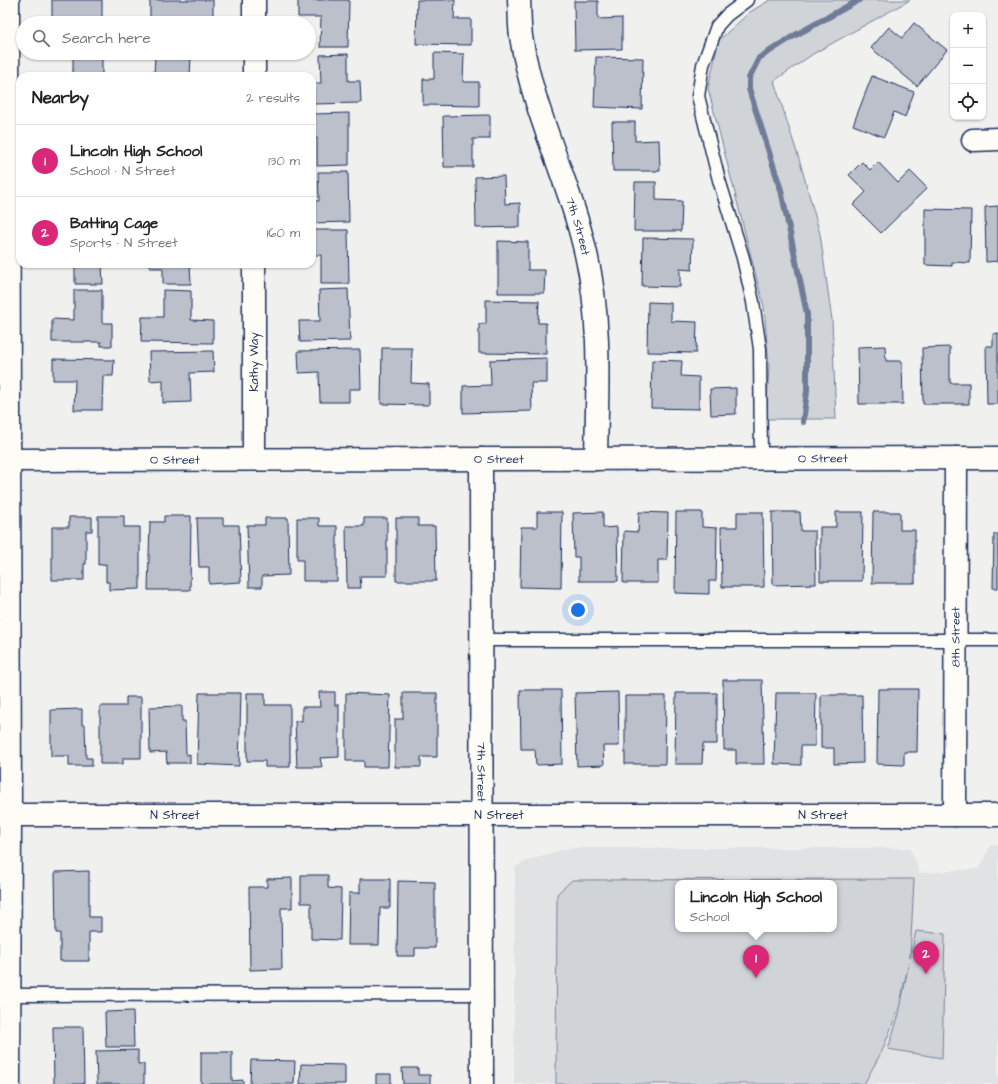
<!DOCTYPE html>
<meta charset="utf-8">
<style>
:root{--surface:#fff;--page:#f2f2f2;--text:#222;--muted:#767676;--line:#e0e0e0;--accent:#db2777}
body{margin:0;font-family:"Architects Daughter",sans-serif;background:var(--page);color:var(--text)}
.controls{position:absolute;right:12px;top:12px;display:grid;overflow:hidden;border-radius:8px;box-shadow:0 1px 3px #0004}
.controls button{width:36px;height:36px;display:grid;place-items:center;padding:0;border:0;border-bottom:1px solid var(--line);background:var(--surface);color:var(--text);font:20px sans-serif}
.you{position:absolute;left:578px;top:610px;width:14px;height:14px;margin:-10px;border:3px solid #fff;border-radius:50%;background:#1a73e8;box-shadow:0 0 0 6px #1a73e833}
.badge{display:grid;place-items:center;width:26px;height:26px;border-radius:50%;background:var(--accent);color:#fff;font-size:13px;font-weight:700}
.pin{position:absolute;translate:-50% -33px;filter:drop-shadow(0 1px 2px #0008)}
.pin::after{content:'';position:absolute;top:21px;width:14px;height:12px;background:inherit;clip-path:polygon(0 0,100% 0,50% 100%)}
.popup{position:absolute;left:675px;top:880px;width:162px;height:52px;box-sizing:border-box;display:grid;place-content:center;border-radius:8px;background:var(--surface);filter:drop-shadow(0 1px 3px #0005);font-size:13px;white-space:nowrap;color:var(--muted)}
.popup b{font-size:15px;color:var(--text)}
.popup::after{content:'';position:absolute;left:50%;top:100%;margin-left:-8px;border:8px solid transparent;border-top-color:var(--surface)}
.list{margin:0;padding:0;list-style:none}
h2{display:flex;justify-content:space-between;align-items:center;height:52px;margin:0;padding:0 16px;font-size:17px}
h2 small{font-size:13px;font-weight:400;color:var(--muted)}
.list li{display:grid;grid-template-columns:26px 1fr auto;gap:12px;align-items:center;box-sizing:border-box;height:72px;padding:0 16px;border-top:1px solid var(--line)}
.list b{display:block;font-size:15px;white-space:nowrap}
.list p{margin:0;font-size:13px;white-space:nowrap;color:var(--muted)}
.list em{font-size:13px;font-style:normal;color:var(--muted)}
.icon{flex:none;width:22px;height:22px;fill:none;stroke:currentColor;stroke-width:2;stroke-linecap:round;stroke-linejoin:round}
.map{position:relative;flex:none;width:998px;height:1084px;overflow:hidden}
.search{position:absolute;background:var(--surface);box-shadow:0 1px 3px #0004;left:16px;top:16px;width:300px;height:44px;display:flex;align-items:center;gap:10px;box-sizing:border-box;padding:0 14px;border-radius:22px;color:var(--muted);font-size:15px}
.panel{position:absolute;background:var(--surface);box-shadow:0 1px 3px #0004;left:16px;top:72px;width:300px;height:196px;border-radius:12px}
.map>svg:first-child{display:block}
.built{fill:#e0e2e3;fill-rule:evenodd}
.green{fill:#d0d3d8;stroke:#76819b;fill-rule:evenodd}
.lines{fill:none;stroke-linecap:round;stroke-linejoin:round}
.stream{stroke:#6f7b97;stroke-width:6}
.building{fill:#bbc0ca;stroke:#1b2f5e}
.service-casing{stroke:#1b2f5e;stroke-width:15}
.minor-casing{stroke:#1b2f5e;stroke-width:25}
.tertiary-casing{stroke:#1b2f5e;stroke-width:25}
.service{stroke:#fdfcf7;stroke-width:12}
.minor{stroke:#fdfcf7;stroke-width:22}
.tertiary{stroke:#fdfcf7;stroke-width:22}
.labels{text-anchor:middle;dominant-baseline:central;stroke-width:3;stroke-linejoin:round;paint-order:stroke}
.street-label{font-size:12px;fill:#1b2f5e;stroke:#fdfcf7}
</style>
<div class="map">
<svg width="998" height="1084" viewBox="0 0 998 1084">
<rect width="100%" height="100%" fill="#f0f0ee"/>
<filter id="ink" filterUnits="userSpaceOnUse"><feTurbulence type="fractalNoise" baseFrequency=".025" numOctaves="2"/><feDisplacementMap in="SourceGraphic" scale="8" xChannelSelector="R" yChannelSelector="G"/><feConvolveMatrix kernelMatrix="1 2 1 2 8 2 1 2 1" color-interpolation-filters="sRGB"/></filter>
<g filter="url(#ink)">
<!-- built -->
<path class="built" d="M991,845h7v239h-484l1,-217 14,-7 38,-12h343l10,25 58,-4zM678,883h156v46h-156z"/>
<!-- green -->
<path class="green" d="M770,0h140l-97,54 -39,27 26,81 20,72 12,86 4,99h-70l3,-53 -5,-59 -56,-219 11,-48 31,-28z
M914,879l-4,79 6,-27 29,3 -3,124 -54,-9 11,-35 10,-52 -10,46 -17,43 -18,33h-308l1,-190 15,-14zM678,883h156v46h-156z"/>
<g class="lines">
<!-- stream -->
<path class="stream" d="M803,422l4,-31v-77l-26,-124 -32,-101v-11l10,-20 33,-21 67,-37"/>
</g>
<!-- building -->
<path class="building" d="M52,0h50v23h-34v-3h-16z
M150,0h63v23l-63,-1z
M298,0h51l-1,47h-28l1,-30h-23z
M417,0h38l-1,19h17v26l-55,-1z
M574,1h24v18l24,-1v31l-47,1z
M914,23l33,27 -30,36 -46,-38 18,-21 13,11z
M102,53v23h-29v-22z
M434,53l30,1 -1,28h16v24l-56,-1v-26h11z
M155,54l36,1 -1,21h-36z
M348,54v27h12l1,22 -49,1v-21h9l-1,-28z
M596,57l47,1 -1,51 -48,-2z
M872,76l42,16 -9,25 -11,-5 -10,25 -31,-12z
M349,113v52l-32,1v-28h-5v-24z
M490,115v24h-17v28h-29l-1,-51z
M612,122h23v19l24,-1 1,31h-47z
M862,162l8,8 8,-8 20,21 12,-12 17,17 -46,45 -28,-28 13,-13 -17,-17z
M318,172h30l1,50 -37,1v-22h7z
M504,176l1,28 15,-1v24l-44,1 -1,-51z
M635,182h21v18l26,1 -1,30h-47z
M998,206v55l-12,1 -1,-55z
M925,209l46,1 -1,53 -18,-1v4l-27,-1z
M312,230h36l1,54h-28v-29h-9z
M643,238l50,1 -1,31 -12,-1v18l-38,-1z
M498,241l30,1v28h17l-1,23h-46z
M75,264h27l1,20h-28z
M150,264h40l1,20h-28v-16h-13z
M348,289l2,52 -50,1 -1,-21h21l-1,-31z
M74,290h28v33h10v23h-11v-4h-49v-23l22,1z
M163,290l28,1v29l22,1v22l-72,-1 1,-25h21z
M486,300l53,1 -1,22h8v31l-67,-1v-29h7z
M648,302l23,1v18l26,1 -1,31 -49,-1z
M998,333v71h-11l-1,-58h7v-12z
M885,346l1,15h16l1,43h-44l-1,-57z
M950,347v36h19v21h-46l-1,-56z
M382,348h30l-1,35 18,1v21l-48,-1z
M360,350l1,39h-12v13h-29l-1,-30 -20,1 -1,-22z
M213,351l1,21 -24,1 1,29 -28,1v-23l-13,1 -1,-29z
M547,358v25h-16l1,28 -69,2v-27l28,-1 -1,-25z
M53,359l61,1 -1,16h-10l-1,34h-28l1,-30h-22z
M652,360l30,1 -1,15 18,1v32l-48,-1z
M736,388v26l-25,1 -1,-26z
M537,512h25l-1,76 -41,-1 1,-60h16z
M603,512v16l14,-1 1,54h-39v-24h-5l-1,-44z
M639,512l29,1 -1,47h-9v23h-35l1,-52 14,1z
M676,512h26v15l15,1 -1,53h-7v13l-34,-1z
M737,512h26l1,75h-42l-1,-60h16z
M772,512h28l1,19h14l1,53 -43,1z
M836,512h27l-1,69h-42v-54h16z
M873,512h27v18h15v53h-43z
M98,516h26v11h16v62l-31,1v-8h-3v-18l-8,1z
M164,516h27l-1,74h-42l2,-68h14z
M69,517h23v14h-6v33h-2v16h-32v-53h17z
M197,518h26v7h16l2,57 -32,2v-17h-10z
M265,518h23l1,57 -27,1v11h-13l-2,-62h18z
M297,518h22v8h18v55h-34v-21h-6z
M364,518h23v58h-27l1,12h-14l-1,-62h18z
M396,518h22v8h17l1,55h-40z
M994,534h4v54h-5z
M723,680h39l2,84h-28v-14h-12z
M878,689h40l-1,63h-13v13l-27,-1z
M520,690h41l1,74 -26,1 -1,-16h-14z
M319,692h16v13h4v52l-19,1 2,9h-25l-2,-46h7v-14h18z
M618,692l1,54h-16l1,19 -27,1 -2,-73z
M199,693h42l-2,73 -42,-2z
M247,693h18v12h25v62h-25v-6h-18z
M346,693l44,2 -2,72h-24v-6h-18z
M403,693h34v64h-16v10h-26v-48h8z
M676,693h41v51h-14l-1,20h-27z
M776,693h40l-1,53h-14v19l-27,-1z
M821,695h41l1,68 -29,1v-16h-13z
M625,696h41l-1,68h-40z
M126,697h15v61h-18v6h-23v-58h26z
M182,706v15h3l1,34 4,-1v9h-23l-1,-11 -16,1 -1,-46z
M82,709v16h3l1,33h6v8h-23v-10h-18v-46z
M89,871v46h12v15h-12v29h-29v-28h-4l-1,-61z
M301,875h27v13l13,1 -1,51 -29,-1v-36h-10z
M292,878v30h-11l1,61 -32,1 -1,-83h18v-8z
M360,879h30v29h-10l-1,37h-31l1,-52h11z
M398,881l37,1v66h-20v8h-18z
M133,1011l1,36h-28l-1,-35z
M53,1027h30l1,57h-30z
M138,1050v14h6v20h-47l-1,-33z
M201,1052h31v29l11,-1v4h-42z
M251,1060l44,1 -1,23h-44z
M301,1064l44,1v19h-45z
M402,1068h16v7h12v9h-27z
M376,1074h15v10h-15z"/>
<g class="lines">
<!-- service casing -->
<g class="service-casing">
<path id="service" d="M747,0l-20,15 -10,11 -14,39 -5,31 21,84 24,78 10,44 7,47 1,110
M481,640h517
M5,995l477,-1"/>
</g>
<!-- minor casing -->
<g class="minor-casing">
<g id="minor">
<path d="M8,0l2,816 -1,268"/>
<path id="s1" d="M519,0c1,14 0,29 3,42 12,73 48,140 64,212 16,67 11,136 10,205"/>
<path d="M254,23v-23"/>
<path d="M254,76v-23"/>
<path d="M973,140l25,-1"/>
<path d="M254,459v-195"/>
<path id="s2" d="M481,459l1,625"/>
<path id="s3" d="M0,815h998"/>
<path id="s4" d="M955,815l1,-357"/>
</g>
</g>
<!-- tertiary casing -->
<g class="tertiary-casing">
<g id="tertiary">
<path id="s5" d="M0,460l998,-2"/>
</g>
</g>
<!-- service -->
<use href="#service" class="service"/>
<!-- minor -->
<use href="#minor" class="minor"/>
<!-- tertiary -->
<use href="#tertiary" class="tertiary"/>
</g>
</g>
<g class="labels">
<!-- street labels -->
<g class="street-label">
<text stroke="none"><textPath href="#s1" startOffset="235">7th Street</textPath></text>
<text transform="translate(254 362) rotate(-90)">Kathy Way</text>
<text stroke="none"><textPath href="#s5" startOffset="499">O Street</textPath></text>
<text stroke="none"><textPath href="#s5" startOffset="823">O Street</textPath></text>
<text stroke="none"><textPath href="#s5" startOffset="175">O Street</textPath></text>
<text stroke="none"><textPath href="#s4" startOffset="178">8th Street</textPath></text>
<text stroke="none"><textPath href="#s2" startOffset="313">7th Street</textPath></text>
<text stroke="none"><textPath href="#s3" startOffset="823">N Street</textPath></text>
<text stroke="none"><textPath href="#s3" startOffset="175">N Street</textPath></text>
<text stroke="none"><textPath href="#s3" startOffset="499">N Street</textPath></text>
</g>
</g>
</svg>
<div class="controls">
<button>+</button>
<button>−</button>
<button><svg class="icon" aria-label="locate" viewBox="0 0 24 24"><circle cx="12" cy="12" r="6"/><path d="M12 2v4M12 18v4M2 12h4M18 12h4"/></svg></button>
</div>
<div class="you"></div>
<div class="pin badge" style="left:756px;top:978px">1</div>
<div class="popup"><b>Lincoln High School</b>School</div>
<div class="pin badge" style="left:926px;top:974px">2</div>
<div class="search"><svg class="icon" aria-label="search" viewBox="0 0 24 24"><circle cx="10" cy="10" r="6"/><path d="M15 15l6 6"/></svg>Search here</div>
<section class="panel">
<h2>Nearby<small>2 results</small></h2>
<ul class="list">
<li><span class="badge">1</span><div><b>Lincoln High School</b><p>School · N Street</p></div><em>130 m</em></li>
<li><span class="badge">2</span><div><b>Batting Cage</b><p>Sports · N Street</p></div><em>160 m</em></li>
</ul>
</section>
</div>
